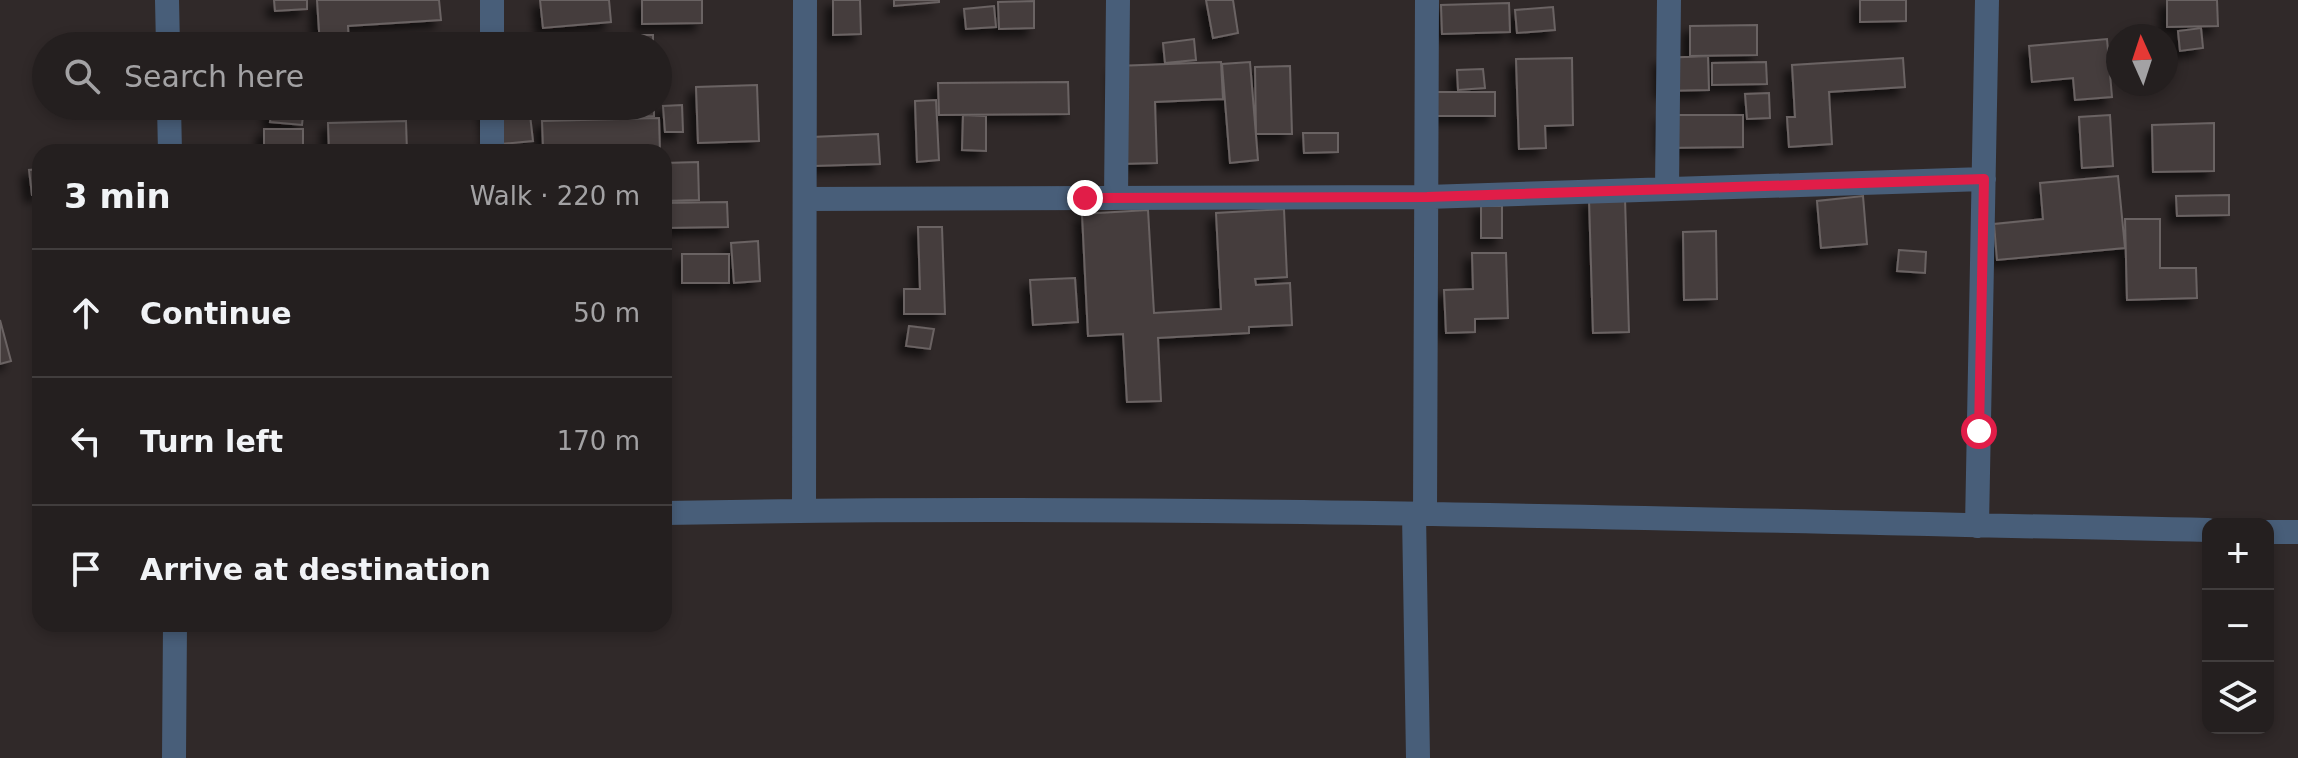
<!DOCTYPE html>
<meta charset="utf-8">
<style>
:root{--surface:#241f1f;--page:#2c2728;--text:#f1f3f6;--muted:#a3a2a4;--line:#413d3d}
body{margin:0;font-family:"DejaVu Sans",sans-serif;background:var(--page);color:var(--text)}
.controls{position:absolute;right:24px;bottom:24px;display:grid;overflow:hidden;border-radius:16px;box-shadow:0 4px 12px #0003}
.controls button{width:72px;height:72px;display:grid;place-items:center;padding:0;border:0;border-bottom:2px solid var(--line);background:var(--surface);color:var(--text);font:40px sans-serif}
.compass{position:absolute;left:2106px;top:24px;width:72px;height:72px;border-radius:50%;background:var(--surface);box-shadow:0 4px 12px #0003;rotate:357deg}
.stop{position:absolute;width:24px;height:24px;margin:-18px;border:6px solid #e11d48;border-radius:50%;background:#fff}
.stop.end{background:#e11d48;border-color:#fff;box-shadow:0 2px 8px #0008}
.list{margin:0;padding:0;list-style:none}
h2{display:flex;justify-content:space-between;align-items:center;height:104px;margin:0;padding:0 32px;font-size:34px}
h2 small{font-size:26px;font-weight:400;color:var(--muted)}
.list li{display:grid;grid-template-columns:52px 1fr auto;gap:24px;align-items:center;box-sizing:border-box;height:128px;padding:0 32px;border-top:2px solid var(--line)}
.list b{display:block;font-size:30px;white-space:nowrap}
.list em{font-size:26px;font-style:normal;color:var(--muted)}
.icon{flex:none;width:44px;height:44px;fill:none;stroke:currentColor;stroke-width:2;stroke-linecap:round;stroke-linejoin:round}
.map{position:relative;flex:none;width:2298px;height:758px;overflow:hidden}
.search{position:absolute;background:var(--surface);box-shadow:0 4px 12px #0003;left:32px;top:32px;width:640px;height:88px;display:flex;align-items:center;gap:20px;box-sizing:border-box;padding:0 28px;border-radius:44px;color:var(--muted);font-size:30px}
.panel{position:absolute;background:var(--surface);box-shadow:0 4px 12px #0003;left:32px;top:144px;width:640px;height:488px;border-radius:24px}
.map>svg:first-child{display:block}
.building{fill:#453e3e;stroke:#6b6363;stroke-width:2;filter:url(#shadow)}
.lines{fill:none;stroke-linecap:round;stroke-linejoin:round}
.minor{stroke:#485e79;stroke-width:24}
.route{stroke:#e11d48;stroke-width:10}
</style>
<div class="map">
<svg width="2298" height="758" viewBox="0 0 2298 758">
<defs>
<filter id="shadow"><feDropShadow dx="-7" dy="7" stdDeviation="4" flood-color="#0009"/></filter>
</defs>
<rect width="100%" height="100%" fill="#302929"/>
<!-- building -->
<path class="building" d="M274,0h33v9l-32,2z
M317,0h122l2,20 -93,6 1,20h-29z
M540,0h69l2,22 -68,6z
M642,0h60v23l-60,1z
M833,0h27l1,34 -28,1z
M894,0h45v2l-45,4z
M1206,0h27l5,33 -25,5z
M1860,0h46v21l-46,1z
M2167,0h50l1,26 -51,1z
M1034,1v27l-35,1 -1,-27z
M1509,3l1,29 -68,2 -1,-29z
M994,6l2,21 -30,2 -2,-20z
M1553,7l2,23 -38,3 -2,-23z
M1757,25v30l-67,1v-30z
M2201,28l2,20 -23,3 -2,-20z
M567,33h49v13h-49z
M551,34v12h-58v-11z
M620,35h33v11h-33z
M1194,39l2,21 -31,3 -2,-20z
M2107,39l5,58 -37,3 -2,-22 -41,4 -3,-36z
M1708,56l1,34 -47,1 -1,-33z
M1572,58l1,67 -28,1 1,22 -27,1 -3,-90z
M1903,58l2,29 -76,5 3,52 -43,3 -2,-30h8l-3,-52z
M1221,62l2,37 -68,3 2,61 -37,1 -4,-98z
M1250,62l8,98 -28,3 -8,-99z
M1766,62l1,22 -55,1v-22z
M1290,66l2,68h-36l-1,-67z
M1483,69l2,19 -27,2 -1,-20z
M1068,82l1,32 -130,1 -1,-32z
M757,85l2,56 -61,2 -2,-56z
M1436,92h59v24h-59z
M1769,93l1,25 -23,1 -2,-25z
M936,100l3,60 -22,2 -2,-61z
M682,105l1,27h-18l-2,-26z
M272,106h32l-2,19 -32,-3z
M486,106h43l4,35 -43,4z
M589,106h28v10l-28,1z
M621,106h33v10l-33,1z
M963,115l23,1v35l-24,-1z
M1663,115h80v32l-79,1z
M2110,115l3,51 -31,2 -3,-51z
M659,118l1,34h-39l-1,-6 -77,2 -1,-27z
M406,121l1,31h-78l-1,-29z
M2214,123v48l-61,1 -1,-47z
M264,129h39v23h-39z
M1303,133h35v19l-34,1z
M878,134l2,30 -67,2 -1,-29z
M698,162l1,38 -35,1v-38z
M40,169v25l-8,1 -3,-25z
M2118,176l7,72 -128,12 -3,-36 49,-5 -3,-36z
M2229,195v20l-52,1 -1,-20z
M1863,196l4,48 -46,4 -4,-47z
M1625,198l4,134 -36,1 -4,-134z
M727,202l1,25 -64,1v-25z
M1481,206h21v32h-21z
M1284,209l3,68 -32,2 1,6 34,-2 2,42 -43,2v6l-91,5 3,63 -34,1 -4,-68 -35,2 -6,-122 66,-4 6,103 67,-4 -5,-96z
M2125,219h35v49h36l1,30 -70,2z
M918,227h24l3,87h-41v-25h16z
M1716,231l1,68 -33,1 -1,-68z
M758,241l2,40 -26,2 -3,-40z
M1899,250l27,2 -1,21 -28,-2z
M1472,253h34l2,65 -33,1v13l-29,1 -2,-43 29,-1z
M682,254h47v29h-47z
M664,263h5l1,23 -6,1z
M1075,278l3,44 -45,3 -3,-45z
M0,320l11,41 -11,3z
M909,326l25,3 -4,20 -24,-3z"/>
<g class="lines">
<!-- minor -->
<path class="minor" d="M167,0l1,46
M492,46v-46
M169,106l1,46
M492,152v-46
M1667,189l2,-189
M1116,198l2,-198
M805,199l622,-2 557,-18
M804,510l1,-510
M664,513c515,-10 1029,7 1544,17
M1425,513l2,-513
M1414,514l4,244
M1977,526l10,-526
M2268,532h30
M174,758l1,-134"/>
</g>
<g class="lines">
<!-- route -->
<path class="route" d="M1085,198l342,-1 557,-18 -5,252"/>
</g>
</svg>
<div class="controls">
<button>+</button>
<button>−</button>
<button><svg class="icon" aria-label="layers" viewBox="0 0 24 24"><path d="M12 4l9 5-9 5-9-5zM3 14l9 5 9-5"/></svg></button>
</div>
<svg class="compass" viewBox="-18 -18 36 36"><path d="M0-13l5 13h-10z" fill="#e53935"/><path d="M0 13l5-13h-10z" fill="#a3a2a4"/></svg>
<div class="stop" style="left:1979px;top:431px"></div>
<div class="stop end" style="left:1085px;top:198px"></div>
<div class="search"><svg class="icon" aria-label="search" viewBox="0 0 24 24"><circle cx="10" cy="10" r="6"/><path d="M15 15l6 6"/></svg>Search here</div>
<section class="panel">
<h2>3 min<small>Walk · 220 m</small></h2>
<ul class="list">
<li><svg class="icon" aria-label="ahead" viewBox="0 0 24 24"><path d="M12 20V5M6 11l6-6 6 6"/></svg><div><b>Continue</b></div><em>50 m</em></li>
<li><svg class="icon" aria-label="left" viewBox="0 0 24 24"><path d="M17 20v-9H6M10 6l-5 5 5 5"/></svg><div><b>Turn left</b></div><em>170 m</em></li>
<li><svg class="icon" aria-label="arrive" viewBox="0 0 24 24"><path d="M6 21V4h12l-3 4 3 4H6"/></svg><div><b>Arrive at destination</b></div></li>
</ul>
</section>
</div>
